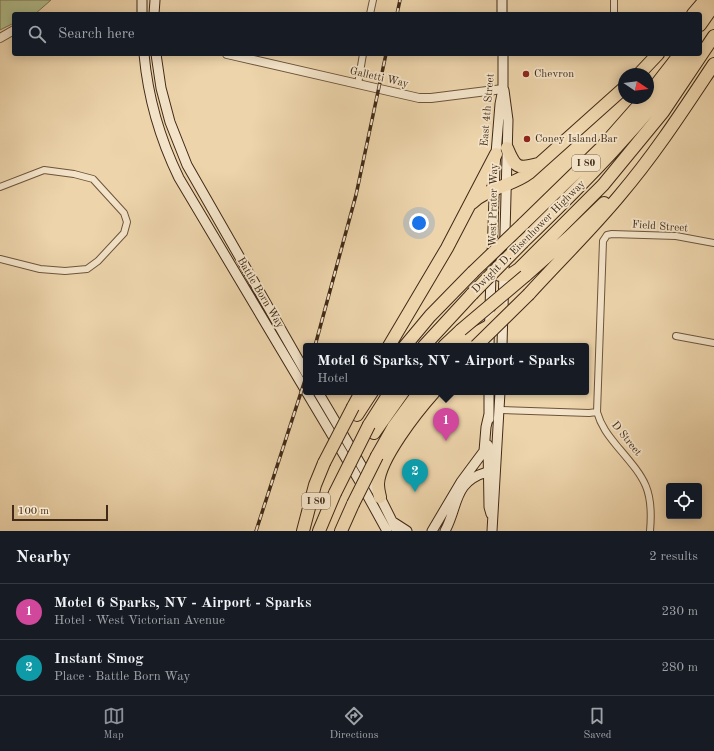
<!DOCTYPE html>
<meta charset="utf-8">
<style>
:root{--surface:#171b24;--page:#242831;--text:#f1f3f6;--muted:#9ea1a6;--line:#363941;--accent:#8c9099}
body{margin:0;font-family:"Old Standard TT",serif;background:var(--page);color:var(--text)}
.controls{position:absolute;right:12px;bottom:12px;display:grid;overflow:hidden;border-radius:4px;box-shadow:0 2px 10px #0003}
.controls button{width:36px;height:36px;display:grid;place-items:center;padding:0;border:0;border-bottom:1px solid var(--line);background:var(--surface);color:var(--text);font:20px sans-serif}
.compass{position:absolute;left:618px;top:68px;width:36px;height:36px;border-radius:50%;background:var(--surface);box-shadow:0 2px 10px #0003;rotate:103deg}
.scale{position:absolute;left:12px;bottom:10px;width:96px;box-sizing:border-box;padding-left:4px;border:2px solid #412a17;border-top:0;font-size:11px;line-height:14px;white-space:nowrap;color:#412a17;-webkit-text-stroke:3px #f3e3c8;paint-order:stroke}
.you{position:absolute;left:419px;top:223px;width:14px;height:14px;margin:-10px;border:3px solid #fff;border-radius:50%;background:#1a73e8;box-shadow:0 0 0 6px #1a73e833}
.badge{display:grid;place-items:center;width:26px;height:26px;border-radius:50%;background:var(--accent);color:#fff;font-size:13px;font-weight:700}
.pin{position:absolute;translate:-50% -33px;filter:drop-shadow(0 1px 2px #0008)}
.pin::after{content:'';position:absolute;top:21px;width:14px;height:12px;background:inherit;clip-path:polygon(0 0,100% 0,50% 100%)}
.popup{position:absolute;left:303px;top:343px;width:286px;height:52px;box-sizing:border-box;display:grid;place-content:center;border-radius:4px;background:var(--surface);filter:drop-shadow(0 1px 3px #0005);font-size:13px;white-space:nowrap;color:var(--muted)}
.popup b{font-size:15px;color:var(--text)}
.popup::after{content:'';position:absolute;left:50%;top:100%;margin-left:-8px;border:8px solid transparent;border-top-color:var(--surface)}
.list{margin:0;padding:0;list-style:none}
h2{display:flex;justify-content:space-between;align-items:center;height:52px;margin:0;padding:0 16px;font-size:17px}
h2 small{font-size:13px;font-weight:400;color:var(--muted)}
.list li{display:grid;grid-template-columns:26px 1fr auto;gap:12px;align-items:center;box-sizing:border-box;height:56px;padding:0 16px;border-top:1px solid var(--line)}
.list b{display:block;font-size:15px;white-space:nowrap}
.list p{margin:0;font-size:13px;white-space:nowrap;color:var(--muted)}
.list em{font-size:13px;font-style:normal;color:var(--muted)}
.icon{flex:none;width:22px;height:22px;fill:none;stroke:currentColor;stroke-width:2;stroke-linecap:round;stroke-linejoin:round}
.map{position:relative;flex:none;width:714px;height:531px;overflow:hidden}
.search{position:absolute;background:var(--surface);box-shadow:0 2px 10px #0003;left:12px;right:12px;top:12px;height:44px;display:flex;align-items:center;gap:10px;box-sizing:border-box;padding:0 14px;border-radius:4px;color:var(--muted);font-size:15px}
.sheet{height:164px;background:var(--surface)}
nav{display:flex;justify-content:space-around;align-items:center;box-sizing:border-box;height:56px;border-top:1px solid var(--line);background:var(--surface);font-size:11px;color:var(--muted)}
nav a{display:grid;justify-items:center;gap:2px}
nav .on{color:var(--accent)}
.map>svg:first-child{display:block}
.green{fill:#b2be8d;stroke:#7a7452}
.lines{fill:none;stroke-linecap:round;stroke-linejoin:round}
.minor-casing{stroke:#6c543c;stroke-width:8}
.tertiary-casing{stroke:#6c543c;stroke-width:10}
.secondary-casing{stroke:#412a17;stroke-width:11}
.motorway-casing{stroke:#412a17;stroke-width:14}
.minor{stroke:#f3e3c8;stroke-width:6}
.tertiary{stroke:#f3e3c8;stroke-width:8}
.secondary{stroke:#f3e3c8;stroke-width:9}
.motorway{stroke:#edd4ab;stroke-width:12}
.rail-casing{stroke:#412a17;stroke-width:3.5}
.rail{stroke:#f3e3c8;stroke-width:2;stroke-dasharray:6;stroke-linecap:butt}
.motorway-bridge-casing{stroke:#412a17;stroke-width:14;stroke-linecap:butt}
.motorway-bridge{stroke:#edd4ab;stroke-width:12}
.poi-dot{fill:#8f2418;stroke:#f3e3c8;stroke-width:1.5}
.labels{text-anchor:middle;dominant-baseline:central;stroke-width:3.5;stroke-linejoin:round;paint-order:stroke}
.shield{fill:#f3e3c8;stroke:#76624c;stroke-width:1}
.shield-label{font-size:10px;font-weight:bold;fill:#412a17}
.poi-label{font-size:11px;fill:#412a17;stroke:#f3e3c8;text-anchor:start}
.street-label{font-size:11px;fill:#412a17;stroke:#f3e3c8}
</style>
<div class="map">
<svg width="714" height="531" viewBox="0 0 714 531">
<rect width="100%" height="100%" fill="#edd4ab"/>
<filter id="stains"><feTurbulence type="fractalNoise" baseFrequency=".005" numOctaves="4"/><feColorMatrix values="0 0 0 0 .2 0 0 0 0 .09 0 0 0 0 .02 0 0 0 .5 -.17"/></filter>
<radialGradient id="worn" r=".72"><stop offset=".6" stop-color="#630" stop-opacity="0"/><stop offset="1" stop-color="#630" stop-opacity=".3"/></radialGradient>
<!-- green -->
<path class="green" d="M0,0h51l-16,14h-21v9l-14,7z"/>
<g class="lines">
<!-- minor casing -->
<g class="minor-casing">
<path id="minor" d="M614,0v14
M370,14l3,-14
M358,84l5,-30
M0,187l44,-17 30,4 19,5 31,34 3,9 -3,11 -26,28 -11,8 -22,2 -25,-2 -40,-10
M676,336l38,7
M500,410l89,3 8,-1
M650,531c4,-43 -6,-53 -33,-85 -9,-11 -16,-20 -20,-34l6,-171 4,-6 5,-1 64,2 38,7"/>
</g>
<!-- tertiary casing -->
<g class="tertiary-casing">
<path id="tertiary" d="M0,38l14,-8
M227,54l192,44h12l72,-9"/>
</g>
<!-- secondary casing -->
<g class="secondary-casing">
<path id="secondary" d="M502,0v14
M142,14v-14
M154,14l1,-14
M144,54c4,44 16,85 35,124l181,304 27,49
M156,54l5,34 9,34 17,43 119,208
M492,258l3,-92 5,-62 3,-15v-35
M489,346l2,-73
M502,346l6,-226 -4,-30
M318,392l62,105 17,34
M489,419v-27
M488,445l1,62 2,7
M393,522l14,9
M432,531l29,-49 23,-31 2,-24 3,-13
M445,531c14,-26 8,-49 42,-59l2,-4
M492,531l8,-139"/>
</g>
<!-- motorway casing -->
<g class="motorway-casing">
<path id="motorway" d="M693,14l12,-14
M700,25l14,-20
M639,74l19,-20
M648,95l32,-41
M507,148c8,19 10,22 31,16
M472,203c15,-15 40,-17 57,-30l95,-85
M523,224l78,-76 44,-50
M523,242c62,-60 120,-119 171,-188
M491,265l9,10h10l9,-6 84,-84 60,-73 51,-76
M525,276l44,-39 35,-34
M529,294c30,-33 62,-64 91,-99 35,-41 64,-86 94,-131
M389,346l58,-98 49,-94
M405,346l25,-30 43,-44
M424,346l48,-52
M444,346l17,-16
M459,346c15,-17 34,-15 44,-37
M353,407l8,-15
M357,415l15,-23
M369,425l21,-33
M374,433l29,-41
M377,456l17,-30 25,-34
M380,497c-1,-4 -2,-9 -2,-13 1,-25 39,-73 56,-92
M303,531l12,-46 9,-22
M319,531l16,-38
M341,531l12,-27"/>
</g>
<!-- minor -->
<use href="#minor" class="minor"/>
<!-- tertiary -->
<use href="#tertiary" class="tertiary"/>
<!-- secondary -->
<use href="#secondary" class="secondary"/>
<!-- motorway -->
<use href="#motorway" class="motorway"/>
<!-- rail casing -->
<g class="rail-casing">
<path id="rail" d="M397,14l3,-14
M315,346l41,-151 30,-141
M256,531l50,-154"/>
</g>
<!-- rail -->
<use href="#rail" class="rail"/>
<!-- motorway-bridge casing -->
<g class="motorway-bridge-casing">
<path id="motorway-bridge" d="M473,272l50,-48
M472,294l51,-52
M461,330l64,-54
M476,346l53,-52
M324,463l29,-56
M335,493l34,-68
M353,504l24,-48"/>
</g>
<!-- motorway-bridge -->
<use href="#motorway-bridge" class="motorway-bridge"/>
</g>
<!-- markers -->
<g class="poi-dot">
<circle cx="526" cy="74" r="4"/>
<circle cx="527" cy="139" r="4"/>
</g>
<g class="labels">
<!-- shield labels -->
<g class="shield">
<rect x="572" y="155" width="28" height="16" rx="3"/>
<rect x="302" y="493" width="28" height="16" rx="3"/>
</g>
<g class="shield-label">
<text x="586" y="163">I 80</text>
<text x="316" y="501">I 80</text>
</g>
<!-- poi labels -->
<g class="poi-label">
<text x="534" y="74">Chevron</text>
<text x="535" y="139">Coney Island Bar</text>
</g>
<!-- street labels -->
<g class="street-label">
<text transform="translate(379 78) rotate(13)">Galletti Way</text>
<text transform="translate(488 110) rotate(-85)">East 4th Street</text>
<text transform="translate(494 205) rotate(-89)">West Prater Way</text>
<text transform="translate(660 227) rotate(4)">Field Street</text>
<text transform="translate(529 237) rotate(-45)">Dwight D. Eisenhower Highway</text>
<text transform="translate(260 293) rotate(59)">Battle Born Way</text>
<text transform="translate(626 439) rotate(51)">D Street</text>
</g>
</g>
<rect width="100%" height="100%" filter="url(#stains)"/>
<rect width="100%" height="100%" fill="url(#worn)"/>
</svg>
<div class="controls">
<button><svg class="icon" aria-label="locate" viewBox="0 0 24 24"><circle cx="12" cy="12" r="6"/><path d="M12 2v4M12 18v4M2 12h4M18 12h4"/></svg></button>
</div>
<svg class="compass" viewBox="-18 -18 36 36"><path d="M0-13l5 13h-10z" fill="#e53935"/><path d="M0 13l5-13h-10z" fill="#9ea1a6"/></svg>
<div class="scale">100 m</div>
<div class="you"></div>
<div class="pin badge" style="left:446px;top:441px;background:#d1479c">1</div>
<div class="popup"><b>Motel 6 Sparks, NV - Airport - Sparks</b>Hotel</div>
<div class="pin badge" style="left:415px;top:492px;background:#0f9aa8">2</div>
<div class="search"><svg class="icon" aria-label="search" viewBox="0 0 24 24"><circle cx="10" cy="10" r="6"/><path d="M15 15l6 6"/></svg>Search here</div>
</div>
<section class="sheet">
<h2>Nearby<small>2 results</small></h2>
<ul class="list">
<li><span class="badge" style="background:#d1479c">1</span><div><b>Motel 6 Sparks, NV - Airport - Sparks</b><p>Hotel · West Victorian Avenue</p></div><em>230 m</em></li>
<li><span class="badge" style="background:#0f9aa8">2</span><div><b>Instant Smog</b><p>Place · Battle Born Way</p></div><em>280 m</em></li>
</ul>
</section>
<nav>
<a class="on"><svg class="icon" aria-label="map" viewBox="0 0 24 24"><path d="M3 6l6-2 6 2 6-2v14l-6 2-6-2-6 2zM9 4v14M15 6v14"/></svg>Map</a>
<a><svg class="icon" aria-label="directions" viewBox="0 0 24 24"><path d="M12 3l9 9-9 9-9-9zM9 14v-3h6M13 9l2 2-2 2"/></svg>Directions</a>
<a><svg class="icon" aria-label="saved" viewBox="0 0 24 24"><path d="M7 4h10v16l-5-4-5 4z"/></svg>Saved</a>
</nav>
